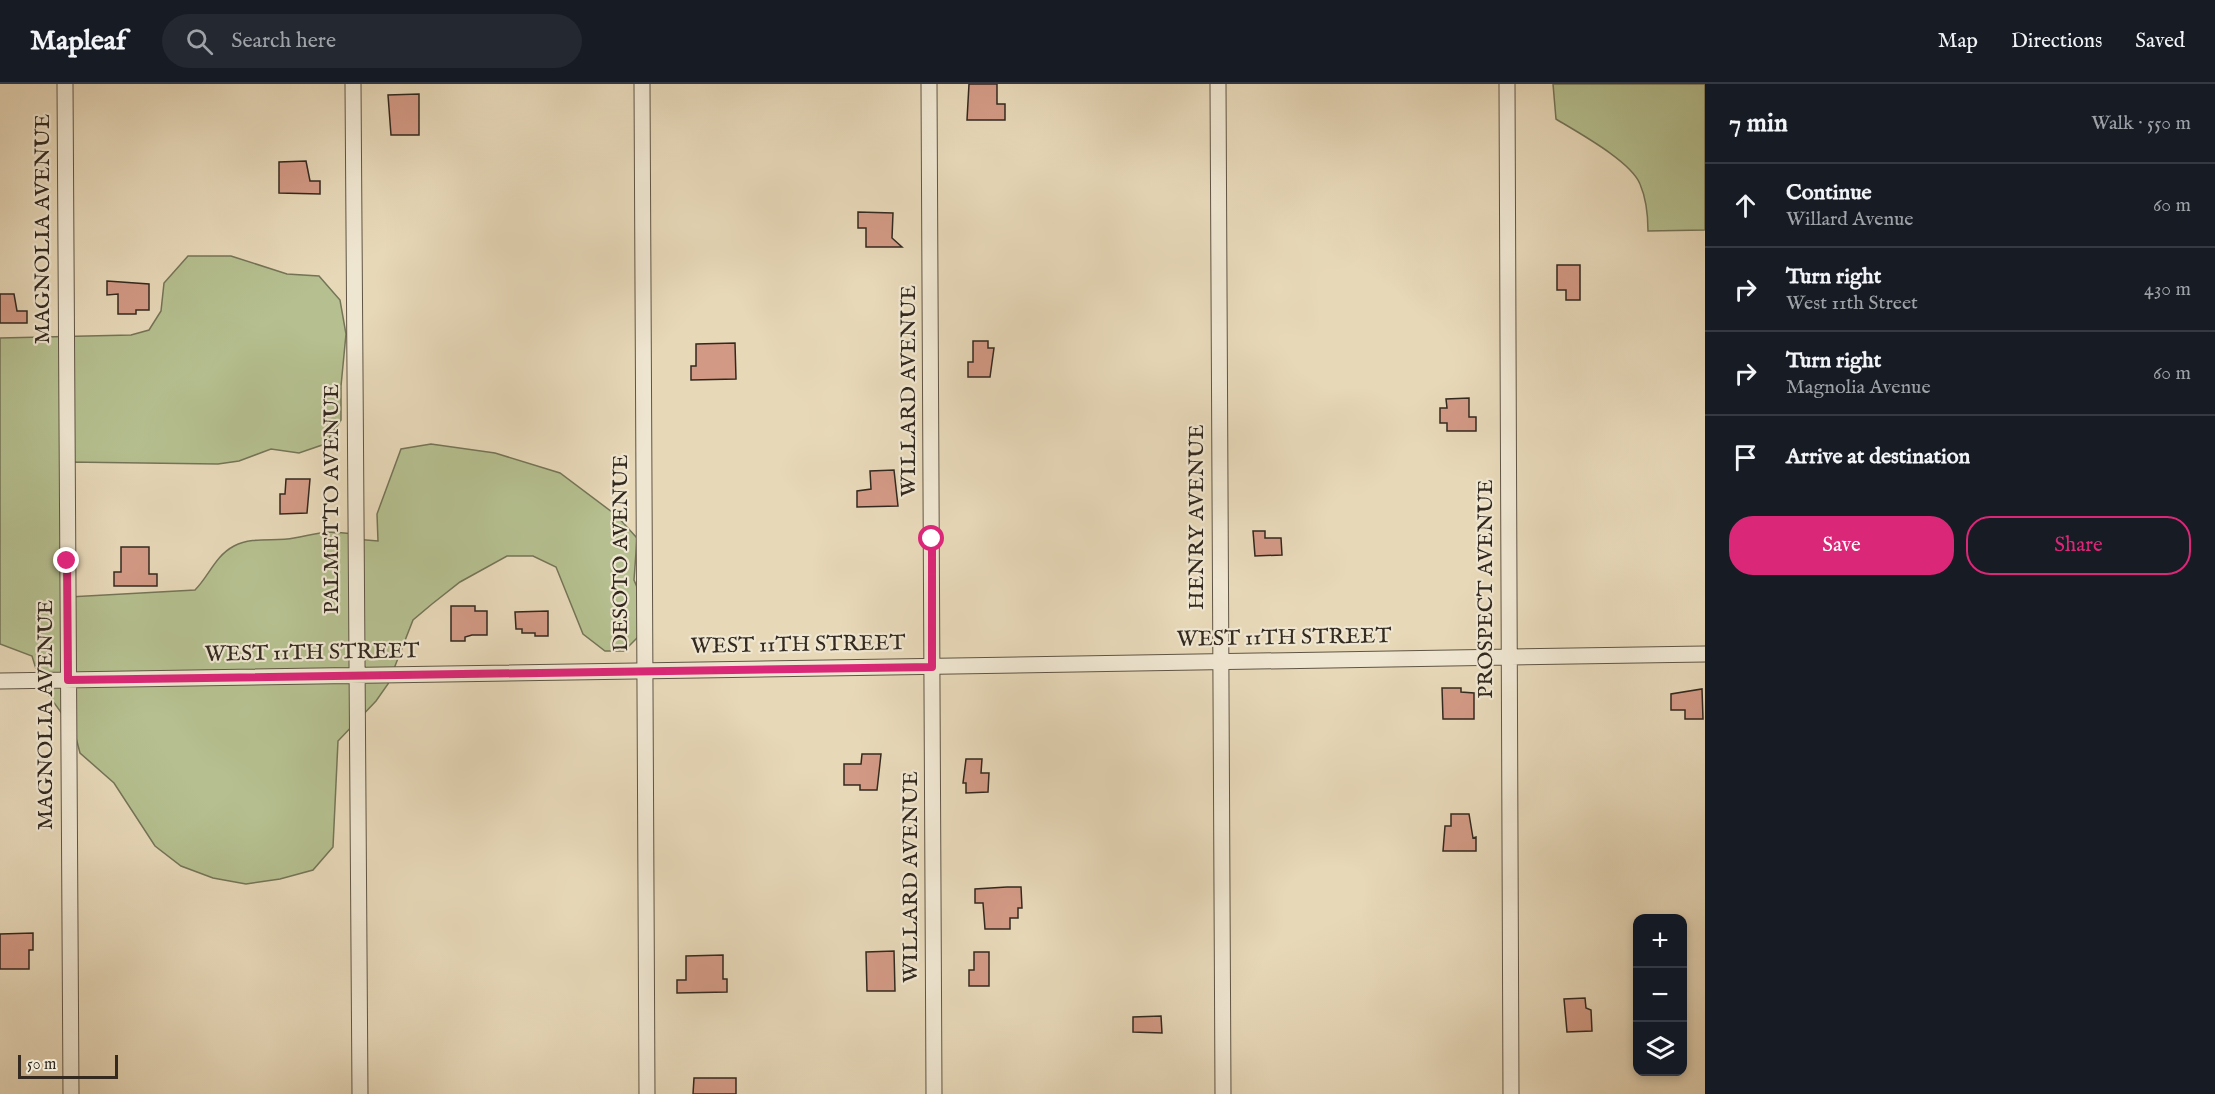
<!DOCTYPE html>
<meta charset="utf-8">
<style>
:root{--surface:#171b24;--page:#242831;--text:#f1f3f6;--muted:#9ea1a6;--line:#363941;--accent:#db2777}
body{margin:0;font-family:"IM FELL English",serif;background:var(--page);color:var(--text)}
.controls{position:absolute;right:18px;bottom:18px;display:grid;overflow:hidden;border-radius:12px;box-shadow:0 3px 9px #0003}
.controls button{width:54px;height:54px;display:grid;place-items:center;padding:0;border:0;border-bottom:2px solid var(--line);background:var(--surface);color:var(--text);font:30px sans-serif}
.scale{position:absolute;left:18px;bottom:15px;width:100px;box-sizing:border-box;padding-left:6px;border:3px solid #33291f;border-top:0;font-size:16px;line-height:21px;white-space:nowrap;color:#33291f;-webkit-text-stroke:4px #efe6d1;paint-order:stroke}
.stop{position:absolute;width:18px;height:18px;margin:-14px;border:4px solid #db2777;border-radius:50%;background:#fff}
.stop.end{background:#db2777;border-color:#fff;box-shadow:0 2px 6px #0008}
.list{margin:0;padding:0;list-style:none}
h2{display:flex;justify-content:space-between;align-items:center;height:78px;margin:0;padding:0 24px;font-size:26px}
h2 small{font-size:20px;font-weight:400;color:var(--muted)}
.list li{display:grid;grid-template-columns:39px 1fr auto;gap:18px;align-items:center;box-sizing:border-box;height:84px;padding:0 24px;border-top:2px solid var(--line)}
.list b{display:block;font-size:22px;white-space:nowrap}
.list p{margin:0;font-size:20px;white-space:nowrap;color:var(--muted)}
.list em{font-size:20px;font-style:normal;color:var(--muted)}
.actions{display:flex;gap:12px;padding:18px 24px}
.actions a{flex:1;padding:14px 0;border:2px solid var(--accent);border-radius:24px;text-align:center;font-size:21px;color:var(--accent)}
.actions .main{background:var(--accent);color:#fff}
.icon{flex:none;width:33px;height:33px;fill:none;stroke:currentColor;stroke-width:2;stroke-linecap:round;stroke-linejoin:round}
.map{position:relative;flex:none;width:1705px;height:1010px;overflow:hidden}
header{display:flex;align-items:center;gap:36px;box-sizing:border-box;height:84px;padding:0 30px;background:var(--surface);border-bottom:2px solid var(--line)}
header strong{font-size:28px}
nav{display:flex;gap:33px;margin-inline-start:auto;font-size:21px}
.search{width:420px;height:54px;background:var(--page);display:flex;align-items:center;gap:15px;box-sizing:border-box;padding:0 21px;border-radius:33px;color:var(--muted);font-size:22px}
main{display:flex}
aside{flex:1;background:var(--surface)}
.map>svg:first-child{display:block}
.green{fill:#b5bf8f;stroke:#747457;stroke-width:1.5}
.building{fill:#d29984;stroke:#33291f;stroke-width:1.5}
.lines{fill:none;stroke-linecap:round;stroke-linejoin:round}
.minor-casing{stroke:#605545;stroke-width:17}
.minor{stroke:#efe6d1;stroke-width:15}
.route{stroke:#db2777;stroke-width:8}
.labels{text-anchor:middle;dominant-baseline:central;stroke-width:4.5;stroke-linejoin:round;paint-order:stroke}
.street-label{font-size:22px;fill:#33291f;stroke:#efe6d1}
</style>
<header>
<strong>Mapleaf</strong>
<div class="search"><svg class="icon" aria-label="search" viewBox="0 0 24 24"><circle cx="10" cy="10" r="6"/><path d="M15 15l6 6"/></svg>Search here</div>
<nav><a>Map</a><a>Directions</a><a>Saved</a></nav>
</header>
<main>
<div class="map">
<svg width="1705" height="1010" viewBox="0 0 1705 1010">
<rect width="100%" height="100%" fill="#e7d8b8"/>
<filter id="stains"><feTurbulence type="fractalNoise" baseFrequency=".00333" numOctaves="4"/><feColorMatrix values="0 0 0 0 .2 0 0 0 0 .09 0 0 0 0 .02 0 0 0 .5 -.17"/></filter>
<radialGradient id="worn" r=".72"><stop offset=".6" stop-color="#630" stop-opacity="0"/><stop offset="1" stop-color="#630" stop-opacity=".3"/></radialGradient>
<!-- green -->
<path class="green" d="M1553,0h152v146l-57,1c0,-15 -2,-33 -8,-47 -9,-23 -63,-52 -84,-65z
M188,172h43l56,18 32,2 21,24 6,34 -5,52v34l-16,24 -26,9 -28,-4 -32,12 -21,3 -150,-2 1,135 126,-7c14,-14 20,-34 39,-44 20,-10 40,-4 60,-8 27,-5 31,-8 59,-4l1,5 24,2 -1,-27 24,-65 30,-5 64,9 65,20 56,42 21,23 -3,42 6,14v41l-16,16h-19l-22,-17 -27,-67 -23,-11h-26l-47,26 -28,22 -19,16 -25,64 -12,17 -38,40 -5,106 -20,23 -33,9 -34,5 -33,-6 -32,-12 -26,-20 -41,-63 -34,-30 -6,-23 -33,-45 -9,-29 -32,-12v-306l131,-3 18,-5 12,-19 3,-28z"/>
<!-- building -->
<path class="building" d="M969,0h28v20h8v16h-38z
M419,10v41h-28l-3,-40z
M306,77l4,20h10v13l-41,-1v-31z
M858,128l35,1 -1,25 10,9h-36v-19h-8z
M1557,181h23v35h-14v-10h-9z
M107,197l42,3v26h-13v4h-18v-20l-11,1z
M0,210h14l3,17h10v12h-27z
M973,257h15v7h6l-4,29h-22v-15h5z
M735,259l1,36 -45,1v-14h5v-22z
M1469,314v19h7v14h-29v-8h-7v-15h7l-1,-9z
M894,386l4,36 -41,1v-16l14,-2 -1,-18z
M286,395h24l-3,34 -27,1v-20h5z
M1253,447h12v7h16l1,17 -27,1z
M121,463h28v27h8v12h-43v-14h7z
M451,522h24v5h12v24h-15l-7,2v4h-14z
M548,527v25h-13v-3h-13v-4h-6l-1,-17z
M1442,604h19v4l13,1v26h-31z
M1702,605l1,30h-18v-9h-14v-16z
M862,670h19l-4,36h-17v-5h-16v-21h17z
M966,675h16l-1,14h8l-1,19 -22,1v-10h-3z
M1451,730h18l4,24 3,-1v14h-33l2,-25h6z
M1007,803h14l1,21h-4v10h-8v11h-25l-2,-26h-8v-14z
M33,849v17h-4v19h-29v-35z
M894,867l1,40h-28l-1,-39z
M974,868h15v34h-20v-16h5z
M723,871v24h4v13l-50,1v-13h9v-24z
M1585,914l1,10 5,2 1,21 -25,1 -3,-33z
M1161,932l1,17 -29,-1v-15z
M694,994h42v16h-43z"/>
<g class="lines">
<!-- minor casing -->
<g class="minor-casing">
<path id="minor" d="M65,0l6,1010
M353,0l7,1010
M642,0l5,1010
M929,0l5,1010
M1218,0l5,1010
M1507,0l4,1010
M0,597l1705,-27"/>
</g>
<!-- minor -->
<use href="#minor" class="minor"/>
</g>
<g class="lines">
<!-- route -->
<path class="route" d="M67,477l1,119 864,-13v-128"/>
</g>
<g class="labels">
<!-- street labels -->
<g class="street-label">
<text transform="translate(43 145) rotate(-90)">MAGNOLIA AVENUE</text>
<text transform="translate(909 307) rotate(-90)">WILLARD AVENUE</text>
<text transform="translate(332 415) rotate(-90)">PALMETTO AVENUE</text>
<text transform="translate(1197 433) rotate(-90)">HENRY AVENUE</text>
<text transform="translate(621 469) rotate(-90)">DESOTO AVENUE</text>
<text transform="translate(1486 505) rotate(-90)">PROSPECT AVENUE</text>
<text transform="translate(1284 554) rotate(-1)">WEST 11TH STREET</text>
<text transform="translate(798 561) rotate(-1)">WEST 11TH STREET</text>
<text transform="translate(312 569) rotate(-1)">WEST 11TH STREET</text>
<text transform="translate(46 631) rotate(-90)">MAGNOLIA AVENUE</text>
<text transform="translate(911 793) rotate(-90)">WILLARD AVENUE</text>
</g>
</g>
<rect width="100%" height="100%" filter="url(#stains)"/>
<rect width="100%" height="100%" fill="url(#worn)"/>
</svg>
<div class="controls">
<button>+</button>
<button>−</button>
<button><svg class="icon" aria-label="layers" viewBox="0 0 24 24"><path d="M12 4l9 5-9 5-9-5zM3 14l9 5 9-5"/></svg></button>
</div>
<div class="scale">50 m</div>
<div class="stop" style="left:932px;top:455px"></div>
<div class="stop end" style="left:67px;top:477px"></div>
</div>
<aside>
<h2>7 min<small>Walk · 550 m</small></h2>
<ul class="list">
<li><svg class="icon" aria-label="ahead" viewBox="0 0 24 24"><path d="M12 20V5M6 11l6-6 6 6"/></svg><div><b>Continue</b><p>Willard Avenue</p></div><em>60 m</em></li>
<li><svg class="icon" aria-label="right" viewBox="0 0 24 24"><path d="M7 20v-9h11M14 6l5 5-5 5"/></svg><div><b>Turn right</b><p>West 11th Street</p></div><em>430 m</em></li>
<li><svg class="icon" aria-label="right" viewBox="0 0 24 24"><path d="M7 20v-9h11M14 6l5 5-5 5"/></svg><div><b>Turn right</b><p>Magnolia Avenue</p></div><em>60 m</em></li>
<li><svg class="icon" aria-label="arrive" viewBox="0 0 24 24"><path d="M6 21V4h12l-3 4 3 4H6"/></svg><div><b>Arrive at destination</b></div></li>
</ul>
<div class="actions"><a class="main">Save</a><a>Share</a></div>
</aside>
</main>
